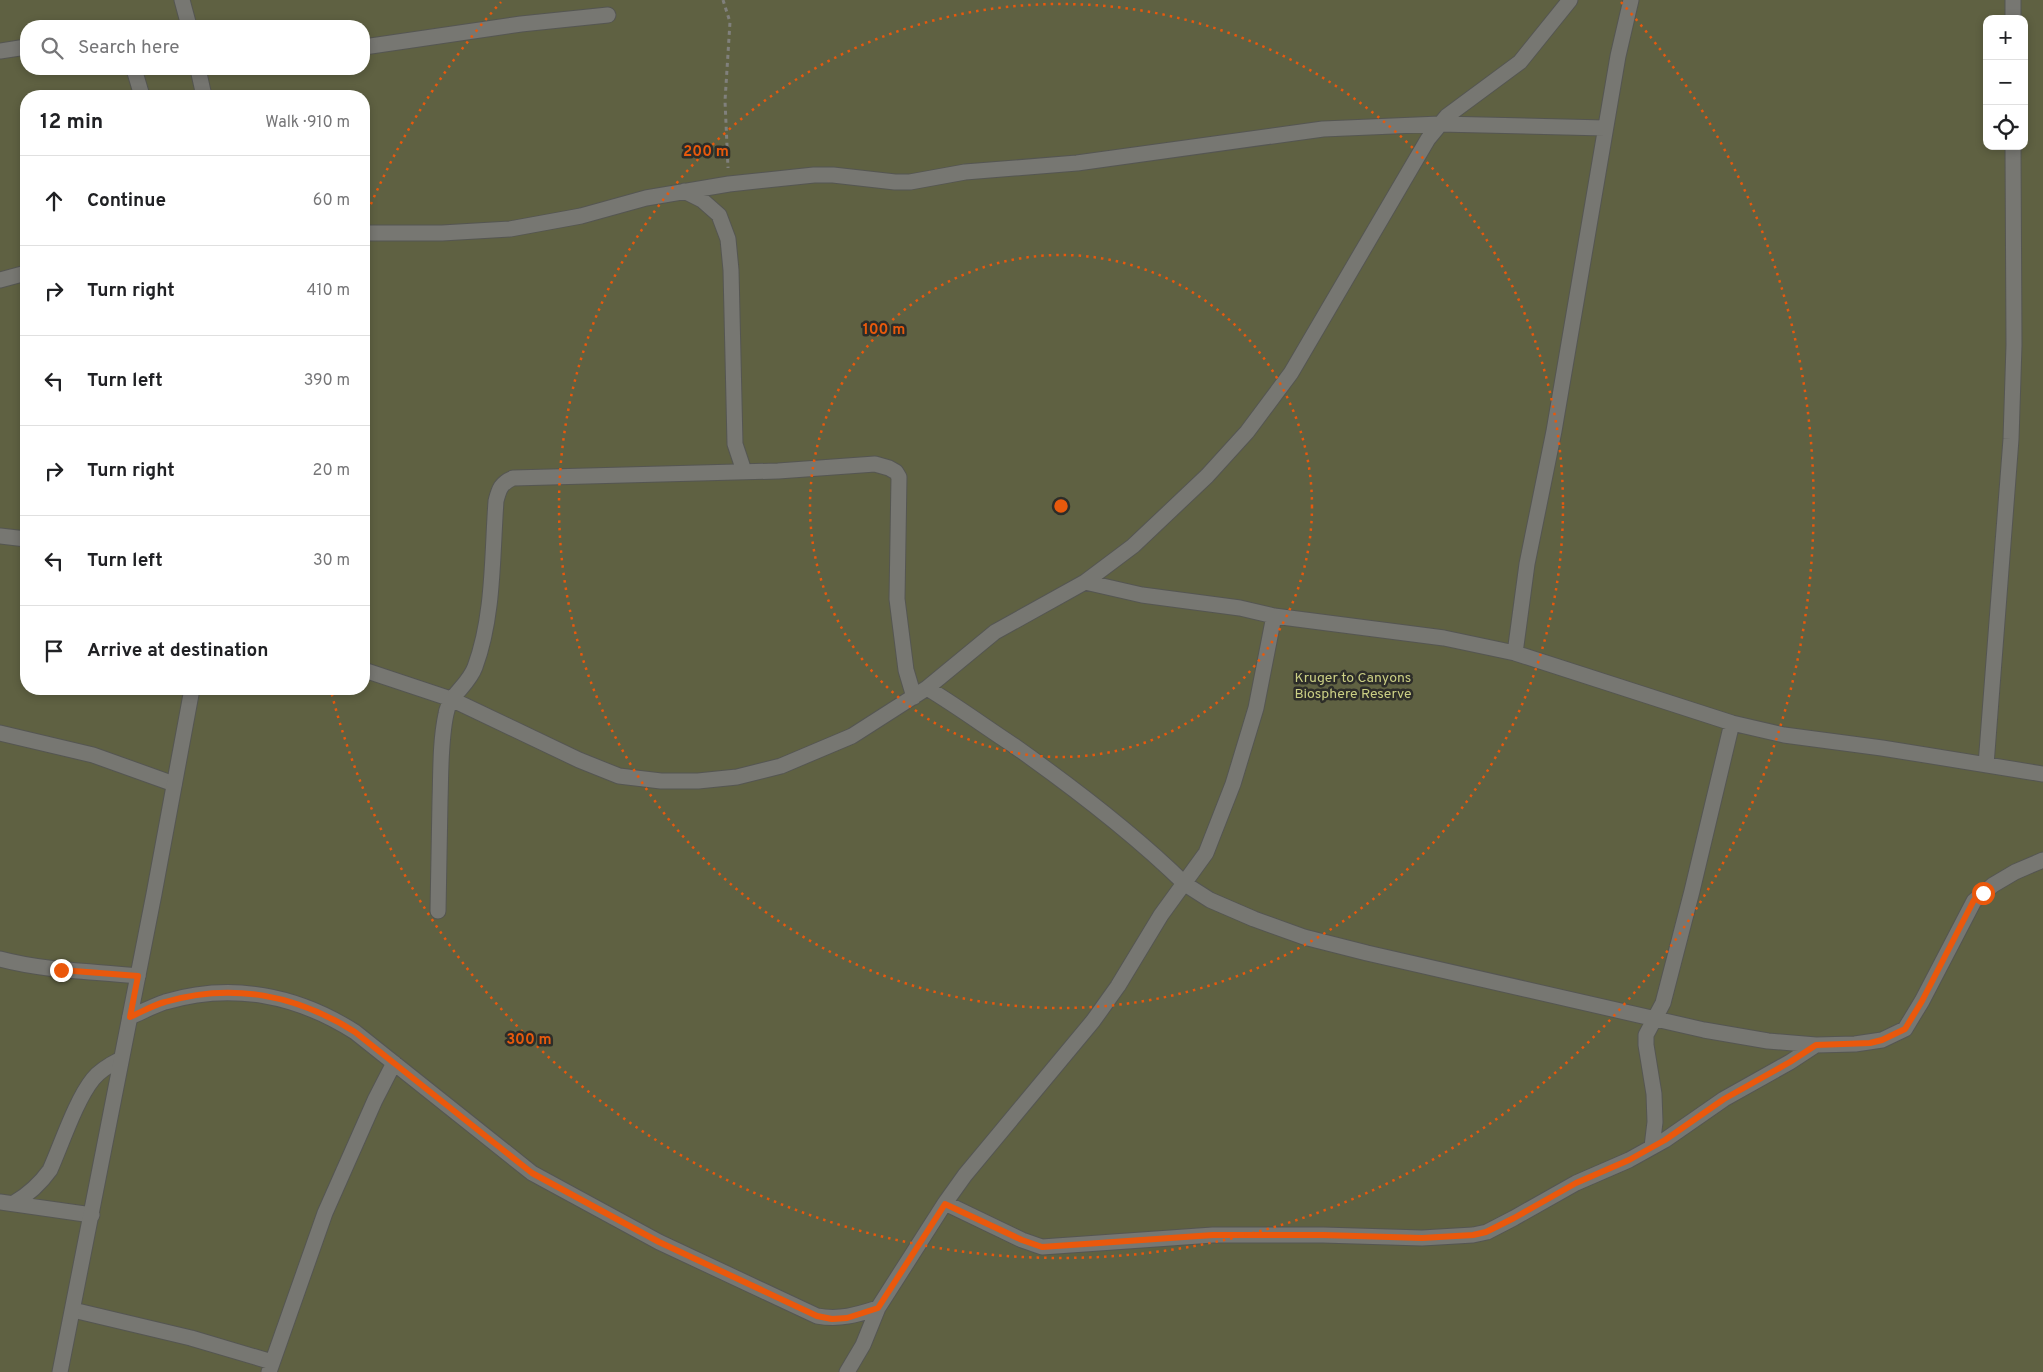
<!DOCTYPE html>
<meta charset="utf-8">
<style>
:root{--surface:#fff;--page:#f2f2f2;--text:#202124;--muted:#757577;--line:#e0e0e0}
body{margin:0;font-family:Overpass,sans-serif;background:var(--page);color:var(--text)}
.controls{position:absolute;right:15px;top:15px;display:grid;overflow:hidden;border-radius:10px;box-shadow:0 2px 8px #0003}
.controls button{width:45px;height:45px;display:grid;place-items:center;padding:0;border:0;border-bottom:1px solid var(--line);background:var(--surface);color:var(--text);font:25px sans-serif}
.stop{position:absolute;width:15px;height:15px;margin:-11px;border:4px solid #ea580c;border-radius:50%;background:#fff}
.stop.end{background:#ea580c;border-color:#fff;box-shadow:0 1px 5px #0008}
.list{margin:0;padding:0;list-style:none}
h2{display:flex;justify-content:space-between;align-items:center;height:65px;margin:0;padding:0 20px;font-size:21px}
h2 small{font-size:16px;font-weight:400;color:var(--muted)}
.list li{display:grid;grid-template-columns:32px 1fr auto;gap:15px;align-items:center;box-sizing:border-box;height:90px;padding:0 20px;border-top:1px solid var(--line)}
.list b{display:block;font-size:19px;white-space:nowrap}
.list em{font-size:16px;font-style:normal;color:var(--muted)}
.icon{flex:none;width:28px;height:28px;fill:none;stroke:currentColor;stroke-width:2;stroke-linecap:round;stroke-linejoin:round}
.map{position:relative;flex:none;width:2043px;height:1372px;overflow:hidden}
.search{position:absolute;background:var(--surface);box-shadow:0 2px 8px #0003;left:20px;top:20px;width:350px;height:55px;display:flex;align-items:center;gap:12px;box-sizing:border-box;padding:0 18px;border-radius:20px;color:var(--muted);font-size:19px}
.panel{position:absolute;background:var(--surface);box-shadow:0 2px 8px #0003;left:20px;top:90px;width:350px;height:605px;border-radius:20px}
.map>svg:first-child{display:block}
.green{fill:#5f6142;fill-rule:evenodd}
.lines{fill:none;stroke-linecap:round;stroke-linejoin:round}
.street-casing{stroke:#555652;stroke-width:17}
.secondary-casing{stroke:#555652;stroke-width:17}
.path{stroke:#80807c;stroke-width:3;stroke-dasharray:4 4;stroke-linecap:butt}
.street{stroke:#777772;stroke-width:15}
.secondary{stroke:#777772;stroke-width:15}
.route{stroke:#ea580c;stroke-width:6}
.ring{fill:none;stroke:#e8590c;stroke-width:2.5;stroke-dasharray:2.5 5}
.labels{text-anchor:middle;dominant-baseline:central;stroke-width:5;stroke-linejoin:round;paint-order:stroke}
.park-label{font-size:14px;fill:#cbcf84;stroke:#2d2d29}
.centre{fill:#e8590c;stroke:#2d2d29;stroke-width:2.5}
.ring-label{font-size:15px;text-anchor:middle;font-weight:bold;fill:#e8590c;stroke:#2d2d29;stroke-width:5;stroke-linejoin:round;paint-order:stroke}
</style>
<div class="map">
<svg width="2043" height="1372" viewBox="0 0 2043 1372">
<rect width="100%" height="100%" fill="#373733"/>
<!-- green -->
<path class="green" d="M0,0h2043v1372h-2043zM1987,19h37v127h-37zM26,26h338v43h-338zM26,96h338v593h-338z"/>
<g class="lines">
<!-- street casing -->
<g class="street-casing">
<path id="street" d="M2013,19v-19
M364,47l157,-23 87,-9
M0,51l26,-4
M134,69l8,27
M684,191l18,9 17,15 9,24 3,31 4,174 9,27
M364,233h78l68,-4 71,-13 65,-18 83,-14 85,-9h19l62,7h15l55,-10 112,-9 246,-34 117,-5 165,4
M0,280l26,-7
M0,536l26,3
M1085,582l57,13 98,13 34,8 170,22 71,15 217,70 52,12 98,13 161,26
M1515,653l12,-89 27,-133 64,-375 13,-56
M364,670l87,29 128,61 40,16 42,5h37l39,-4 44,-11 71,-30 75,-48 68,-56 90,-50 48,-36 74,-70 40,-44 44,-59 137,-234 19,-23 73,-54 50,-62
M927,688c30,18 57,38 86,57 61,43 119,87 172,139l25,16 44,19 50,18 63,16 337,77 64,11 48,4 39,-1 27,-4 23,-11 17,-28 52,-100 19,-16 22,-13 28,-12
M0,733l93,22 81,29
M1986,765l25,-326 3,-94 -1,-199
M438,911c1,-36 1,-73 2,-110 1,-28 0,-59 6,-87 3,-19 22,-28 29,-47 19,-51 17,-112 21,-166 3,-12 5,-18 17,-23l265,-7 97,-7 14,4 7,4 3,5 -2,122 9,71 8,27
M0,959c45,12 92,12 138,17
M130,1017c12,-5 23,-11 35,-15 67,-20 132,-7 190,30l177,141 127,69 158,74c23,4 39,-1 61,-8
M1652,1147l3,-25 -1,-28 -8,-49v-10l17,-32 29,-112 40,-168
M0,1202l92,13
M14,1203c15,-9 26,-19 36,-33 12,-27 26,-70 43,-91 7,-9 18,-15 28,-20
M945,1203l77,37 20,7 171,-12h110l99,3 51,-3 14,-3 27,-14 62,-35 53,-23 36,-20 59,-41 66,-37 26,-17
M73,1310l118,28 81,24
M269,1372l56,-159 50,-113 19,-37
M847,1372l16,-27 15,-37 67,-105 20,-28 128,-154 25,-35 43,-71 45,-62 27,-69 23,-76 18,-92"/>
</g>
<!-- secondary casing -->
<g class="secondary-casing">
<path id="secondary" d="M182,0l7,26
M198,69l6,27
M60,1372l94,-478 38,-205"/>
</g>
<!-- path -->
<path class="path" d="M723,0l7,22 -5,79 3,67"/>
<!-- street -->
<use href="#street" class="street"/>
<!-- secondary -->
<use href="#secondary" class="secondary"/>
</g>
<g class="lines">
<!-- route -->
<path class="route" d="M61,970l77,6 -8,41c12,-5 23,-12 35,-15 67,-20 132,-7 190,30l177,141 127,69 158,74 15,3 15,-1 31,-10 67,-104 77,36 20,7 171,-12h110l99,3 51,-3 13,-3 28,-14 62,-35 53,-23 36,-20 59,-41 66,-37 26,-17 54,-2 12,-3 23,-11 17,-28 52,-101 9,-7"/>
</g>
<!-- distance rings -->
<g class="ring">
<circle cx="1061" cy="506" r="251"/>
<circle cx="1061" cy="506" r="502"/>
<path d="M365 218A753 753 0 0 1 501 2M1621 2A753 753 0 1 1 332 695"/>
</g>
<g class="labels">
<!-- park labels -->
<g class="park-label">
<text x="1353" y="678">Kruger to Canyons<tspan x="1353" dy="16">Biosphere Reserve</tspan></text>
</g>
</g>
<circle cx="1061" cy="506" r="8" class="centre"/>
<g class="ring-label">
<text x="706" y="156">200 m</text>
<text x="884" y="334">100 m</text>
<text x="529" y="1044">300 m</text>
</g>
</svg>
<div class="controls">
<button>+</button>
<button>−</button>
<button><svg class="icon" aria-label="locate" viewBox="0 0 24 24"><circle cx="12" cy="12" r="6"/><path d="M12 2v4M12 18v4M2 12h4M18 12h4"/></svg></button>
</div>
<div class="stop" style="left:1983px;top:893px"></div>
<div class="stop end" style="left:61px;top:970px"></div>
<div class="search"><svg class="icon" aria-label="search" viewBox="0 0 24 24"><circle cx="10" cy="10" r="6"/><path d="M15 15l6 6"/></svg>Search here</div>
<section class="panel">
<h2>12 min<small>Walk · 910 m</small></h2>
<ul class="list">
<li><svg class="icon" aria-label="ahead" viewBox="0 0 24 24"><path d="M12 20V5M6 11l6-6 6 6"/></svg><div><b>Continue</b></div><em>60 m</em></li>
<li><svg class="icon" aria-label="right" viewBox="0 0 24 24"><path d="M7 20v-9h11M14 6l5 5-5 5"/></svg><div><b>Turn right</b></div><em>410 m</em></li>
<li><svg class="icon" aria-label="left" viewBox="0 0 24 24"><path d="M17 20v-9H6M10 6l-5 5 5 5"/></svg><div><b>Turn left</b></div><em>390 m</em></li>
<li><svg class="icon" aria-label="right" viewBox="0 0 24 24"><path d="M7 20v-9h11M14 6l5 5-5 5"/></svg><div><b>Turn right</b></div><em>20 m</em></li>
<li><svg class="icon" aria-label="left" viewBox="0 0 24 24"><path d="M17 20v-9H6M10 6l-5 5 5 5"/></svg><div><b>Turn left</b></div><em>30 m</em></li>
<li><svg class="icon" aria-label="arrive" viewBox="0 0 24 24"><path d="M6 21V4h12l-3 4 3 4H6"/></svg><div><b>Arrive at destination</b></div></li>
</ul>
</section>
</div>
